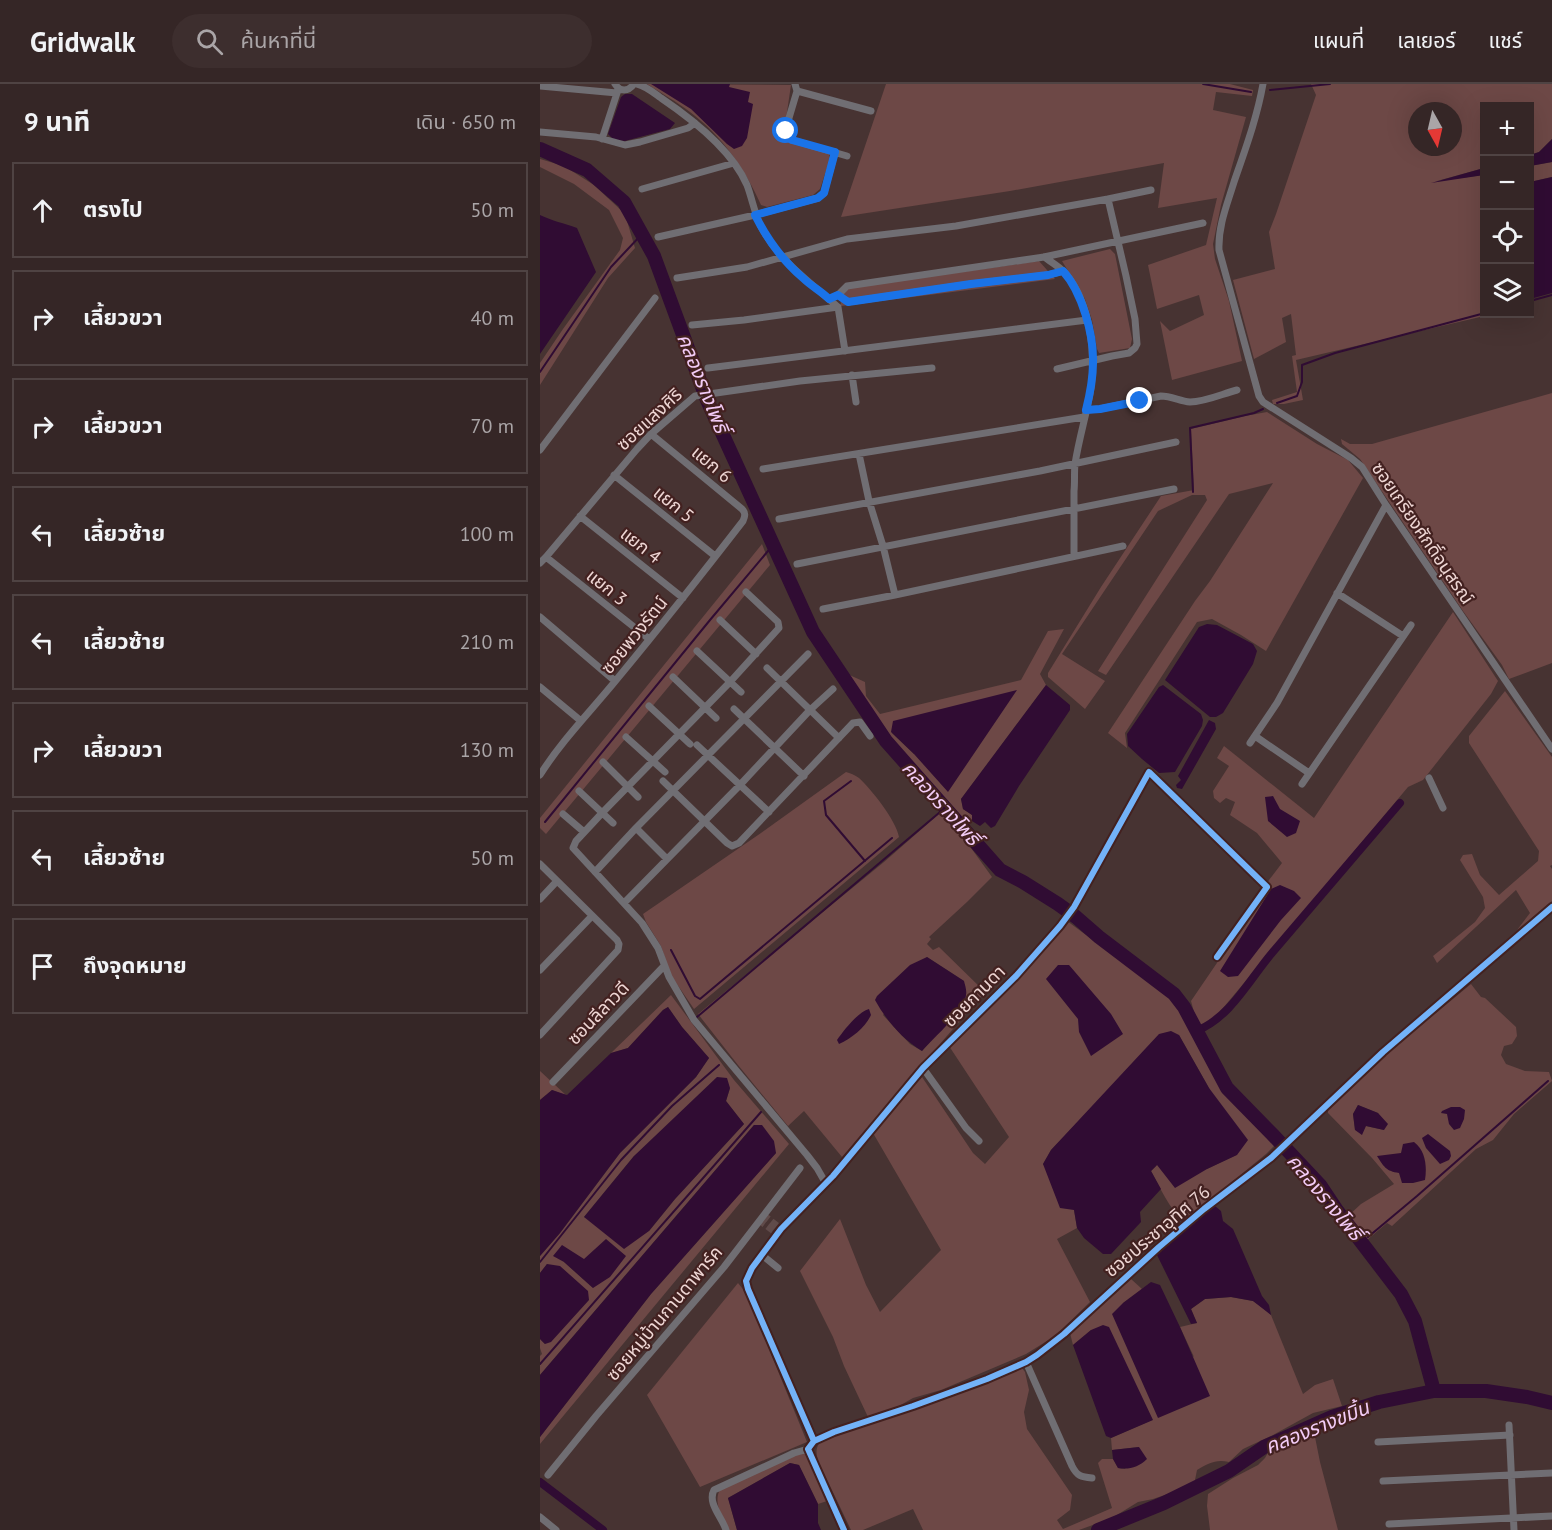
<!DOCTYPE html>
<html lang="th">
<meta charset="utf-8">
<style>
:root{--surface:#352626;--page:#3d2e2e;--text:#f1f3f6;--muted:#aaa5a7;--line:#4f4343}
body{margin:0;font-family:"PT Sans","Noto Sans Thai",sans-serif;background:var(--page);color:var(--text)}
.controls{position:absolute;right:18px;top:18px;display:grid;overflow:hidden;border-radius:0px;box-shadow:0 6px 24px #0002}
.controls button{width:54px;height:54px;display:grid;place-items:center;padding:0;border:0;border-bottom:2px solid var(--line);background:var(--surface);color:var(--text);font:30px sans-serif}
.compass{position:absolute;left:868px;top:18px;width:54px;height:54px;border-radius:50%;background:var(--surface);box-shadow:0 6px 24px #0002;rotate:172deg}
.stop{position:absolute;width:18px;height:18px;margin:-14px;border:4px solid #1a73e8;border-radius:50%;background:#fff}
.stop.end{background:#1a73e8;border-color:#fff;box-shadow:0 2px 6px #0008}
.list{margin:0;padding:0;list-style:none}
h2{display:flex;justify-content:space-between;align-items:center;height:78px;margin:0;padding:0 24px;font-size:26px}
h2 small{font-size:20px;font-weight:400;color:var(--muted)}
.list li{display:grid;grid-template-columns:39px 1fr auto;gap:18px;align-items:center;box-sizing:border-box;height:96px;margin:0 12px 12px;padding:0 12px;border:2px solid var(--line);border-radius:0px}
.list b{display:block;font-size:22px;white-space:nowrap}
.list em{font-size:20px;font-style:normal;color:var(--muted)}
.icon{flex:none;width:33px;height:33px;fill:none;stroke:currentColor;stroke-width:2;stroke-linecap:round;stroke-linejoin:round}
.map{position:relative;flex:none;width:1012px;height:1446px;overflow:hidden}
header{display:flex;align-items:center;gap:36px;box-sizing:border-box;height:84px;padding:0 30px;background:var(--surface);border-bottom:2px solid var(--line)}
header strong{font-size:28px}
nav{display:flex;gap:33px;margin-inline-start:auto;font-size:21px}
.search{width:420px;height:54px;background:var(--page);display:flex;align-items:center;gap:15px;box-sizing:border-box;padding:0 21px;border-radius:33px;color:var(--muted);font-size:22px}
main{display:flex}
aside{flex:1;background:var(--surface)}
.map>svg:first-child{display:block}
.green{fill:#6d4846;fill-rule:evenodd}
.water{fill:#300c33}
.lines{fill:none;stroke-linecap:round;stroke-linejoin:round}
.stream{stroke:#300c33;stroke-width:2}
.canal{stroke:#300c33;stroke-width:8}
.river{stroke:#300c33;stroke-width:14}
.minor-tunnel{stroke:#604b4a;stroke-width:7;stroke-dasharray:7 3.5;stroke-linecap:butt}
.minor{stroke:#706e73;stroke-width:7}
.cycleway-casing{stroke:#432120;stroke-width:10}
.cycleway{stroke:#73b2f8;stroke-width:6}
.route{stroke:#1a73e8;stroke-width:8}
.labels{text-anchor:middle;dominant-baseline:central;stroke-width:4.5;stroke-linejoin:round;paint-order:stroke}
.street-label{font-size:18px;fill:#eed6d4;stroke:#432120}
.water-label{font-size:20px;font-style:italic;fill:#f3ccf7;stroke:#432120}
</style>
<header>
<strong>Gridwalk</strong>
<div class="search"><svg class="icon" aria-label="search" viewBox="0 0 24 24"><circle cx="10" cy="10" r="6"/><path d="M15 15l6 6"/></svg>ค้นหาที่นี่</div>
<nav><a>แผนที่</a><a>เลเยอร์</a><a>แชร์</a></nav>
</header>
<main>
<aside>
<h2>9 นาที<small>เดิน · 650 m</small></h2>
<ul class="list">
<li><svg class="icon" aria-label="ahead" viewBox="0 0 24 24"><path d="M12 20V5M6 11l6-6 6 6"/></svg><div><b>ตรงไป</b></div><em>50 m</em></li>
<li><svg class="icon" aria-label="right" viewBox="0 0 24 24"><path d="M7 20v-9h11M14 6l5 5-5 5"/></svg><div><b>เลี้ยวขวา</b></div><em>40 m</em></li>
<li><svg class="icon" aria-label="right" viewBox="0 0 24 24"><path d="M7 20v-9h11M14 6l5 5-5 5"/></svg><div><b>เลี้ยวขวา</b></div><em>70 m</em></li>
<li><svg class="icon" aria-label="left" viewBox="0 0 24 24"><path d="M17 20v-9H6M10 6l-5 5 5 5"/></svg><div><b>เลี้ยวซ้าย</b></div><em>100 m</em></li>
<li><svg class="icon" aria-label="left" viewBox="0 0 24 24"><path d="M17 20v-9H6M10 6l-5 5 5 5"/></svg><div><b>เลี้ยวซ้าย</b></div><em>210 m</em></li>
<li><svg class="icon" aria-label="right" viewBox="0 0 24 24"><path d="M7 20v-9h11M14 6l5 5-5 5"/></svg><div><b>เลี้ยวขวา</b></div><em>130 m</em></li>
<li><svg class="icon" aria-label="left" viewBox="0 0 24 24"><path d="M17 20v-9H6M10 6l-5 5 5 5"/></svg><div><b>เลี้ยวซ้าย</b></div><em>50 m</em></li>
<li><svg class="icon" aria-label="arrive" viewBox="0 0 24 24"><path d="M6 21V4h12l-3 4 3 4H6"/></svg><div><b>ถึงจุดหมาย</b></div></li>
</ul>
</aside>
<div class="map">
<svg width="1012" height="1446" viewBox="0 0 1012 1446">
<rect width="100%" height="100%" fill="#473332"/>
<!-- green -->
<path class="green" d="M107,0l144,1 -8,54 46,14 1,6 -10,30 -7,6 -46,12 -6,-2c-15,-35 -40,-70 -71,-93 -13,-10 -29,-19 -43,-28z
M346,0h344l23,6 -1,6 -36,-4 -3,18 33,7 -25,88 -8,39 2,15 14,42 13,60 -70,19 -12,-59 10,10 34,-16 -5,-20 -42,14 -9,-44 58,-20 11,-47 -59,10 6,-45 -154,28 -169,26z
M771,0h241v55l-13,13 -9,3v-49h-45l-1,62 -47,13 47,-6 1,139h8l-197,46 7,40 -19,4h-11l-1,-4 25,-8 -5,-36 4,-1 -5,-41 -9,4 4,24 -32,17 -21,-79 42,-11 -6,-37 7,-18 40,-119zM877,27h36v36h-36z
M0,75l24,7 30,19 31,29 10,34 -27,30 -68,107v-22l23,-34 57,-79 3,-12 -14,-28 -35,-26 -34,-17z
M1012,78v15l-22,5v-16z
M570,165l5,5 17,85 -2,9 -31,5 -2,-4 -5,-29 -7,-21 -23,-38z
M499,177l16,18 -214,27 -1,-17z
M1012,309v270l-43,16 -7,-14 -39,-54 -103,-152 -18,-15 -1,-5 9,5h22z
M727,328l50,32 31,16 15,18 -97,173 -25,-16 -29,-16 -15,3 -72,111 2,15 -19,-15 87,-132 15,-20 63,-98 -44,11 -123,181 -8,-4 109,-171 -2,-5h-13l-34,16 -96,143 43,27 -20,28 -37,-32v-4l53,-86 60,-91 33,-6 -3,-61 54,-13z
M222,460l8,21 -224,269 -6,-6v-10z
M913,528l45,69 -7,13 -68,86 -15,7 -190,227 -14,12 -7,-3 -6,-22 45,-66 11,-13 22,-42 13,-17 -25,-30 -27,-18 5,-13 -9,-4 -6,5 -6,-5 -1,-7 16,-25 -12,-8 7,-12 90,72z
M524,545l-24,45 6,11 -85,114 2,10 9,6v6l-5,3 -79,-85 -43,-66 20,9 1,14 14,18 141,-34 27,-49zM476,607l-102,63 -22,-21z
M965,607l47,66v108l-2,1 2,3v32l-35,29 13,-17 -14,-23 -79,73 -4,-7 42,-34 10,-14 -2,-11 -23,-37 3,-5 9,-1 8,21 19,20 39,-34 1,-10 -70,-108v-7z
M306,688c4,1 9,3 13,6 12,11 37,42 40,59l-205,172 -24,-35 -9,-28 -15,-24 -3,-8 118,-81z
M400,729l8,3 44,61 -25,25 -38,35 2,2 -4,5 6,6 6,-3 46,45 -143,165 -38,-46 -16,15 -50,-61 -40,-51 186,-152zM387,873l37,24 -31,57 -11,13 -12,-7 -27,-29z
M527,837l102,75 10,15 45,79 52,54 -10,10 -82,67c-15,-12 -24,-34 -33,-50l6,-6 50,4 29,-14 -27,-67 -30,-53 -61,45 -67,70 -8,14 31,46 3,18 -20,11 33,63 -35,34 -29,18 -85,36 -28,8 -14,8 -31,11 -24,-51 -11,-29 -33,-66 40,-52 26,66 14,27 61,-62 -68,-117 29,-35 20,-21 51,76 12,11 24,-27 -60,-91z
M931,900l10,13 4,1 31,29 1,9 -5,8 -8,2 -3,9 5,9 19,7 24,1 3,9 -38,33 -21,26 -17,9 -84,77 -5,-3 -20,17 -19,-24 13,-12 33,-20 -22,-26 -44,-45v-3l51,-50zM818,1021l20,8 6,17 -18,-4 -11,4 -2,-16z
M131,911l63,85 55,64 -249,300v-7l111,-143 125,-141 -22,-28 -214,250v-19l2,-2 -2,-6v-9l5,5 2,-80 -7,9v-17l20,-23 60,-80 76,-76 13,-19 -27,-31 -14,-20 -5,3 -35,38 -17,5zM190,1004l-4,13 18,23 -69,75 -26,32 -65,-14 50,-61zM44,1175l9,29 -29,-26z
M0,987l27,25 -15,-6 -12,10z
M591,1195l11,10 -19,14 71,54 -14,-30 17,-4 -6,-14 14,-10 26,-2 22,4 10,7 8,7 32,79 12,-9 18,-6 9,27 -29,7 -40,22 -30,14 -14,13c-13,-3 -20,1 -32,8l-3,15 -41,14 -15,3 -26,16 -33,12h-156l-10,-21 -50,21h-12l-32,-67c-3,-9 -4,-14 1,-21l169,-61 33,-13 3,4 4,18 -5,22 3,17 45,66 -2,15 -13,10 6,9 49,-21 -14,-45 4,-4h11l5,9 7,1 14,-22 -27,3 -1,-12 41,-18 -61,-90 -18,15 -3,-12z
M198,1199l8,10 61,149 -107,45 -53,-92z
M774,1348l6,30 18,68h-128l-3,-24 1,-12 25,-16 25,-13 7,-7 5,-9z
M266,1368l21,49 -9,3 -19,-39 -9,-2 -62,35 9,32h-9c-6,-14 -15,-27 -8,-41l81,-36z"/>
<!-- water -->
<path class="water" d="M111,0h79l-1,3 21,5 -2,10 5,2 -6,34 -5,8 -8,3 -7,-5 -36,-35z
M85,10h7l43,29 -5,6 -45,12 -11,-1 -6,-6 13,-37z
M1012,55v23l-22,4v-11l9,-3z
M944,84v7l-53,8z
M1012,93v116l-22,6v-117z
M0,131c12,6 24,8 37,13l19,44 -56,82z
M667,540l10,1 36,19 4,7 -4,13 -30,49 -7,4h-6l-45,-37 34,-53z
M506,601l24,20v5l-51,76 -24,40 -4,2 -6,-6 -5,4 -8,-5v-6l-9,-6 -2,-10z
M623,601l38,29 2,6 -1,6 -27,46 -16,1 -17,-14 -14,-13 -1,-12 32,-47z
M477,606l-69,102 -34,-38 -23,-22 2,-11z
M669,636l6,3 1,6 -34,60 -5,-1 -1,-3 5,-5 -3,-4z
M733,712l7,13 20,12 -4,12 -9,4 -19,-16 -3,-24z
M740,801l14,6 7,7 -20,22 -43,56 -10,1 -8,-6 51,-82z
M387,873l37,24c1,4 3,10 2,14 -1,16 -33,43 -44,56 -20,-12 -36,-31 -47,-51l2,-4 33,-31z
M518,881h11l42,49 12,20 -32,22 -12,-24 -1,-13 -32,-40z
M128,923l14,20 27,31 -13,19 -76,76 -60,80 -20,23v-156l12,-10 15,5 44,-42 17,-5 35,-38z
M329,925l2,6c-6,13 -19,23 -32,29l-2,-4c7,-10 21,-28 32,-31z
M631,947l8,4 30,53 39,52 -11,15 -30,14 -32,19 -18,-23 -6,6 10,18 -21,23 1,10 -30,32h-8l-19,-16 -7,-10 -3,-18 -14,-2 -17,-44 8,-14 108,-116z
M177,993l10,1 3,10 -4,13 18,23 -69,75 -26,32 -25,18 -40,-32 50,-61z
M818,1021l20,8 10,11 -4,6 -18,-4 -4,9 -7,-5 -2,-16z
M911,1023h9l5,3 -1,9 -4,9 -6,2 -5,-6 -2,-10 -6,-1 1,-2z
M214,1041h8l12,16 2,12 -125,141 -111,143v-62z
M888,1050l22,17 1,5 -2,4 -9,4 -14,-16 -4,-10z
M874,1058c12,9 13,25 11,38l-12,3h-11l-3,-10c-13,-2 -15,-6 -22,-17l24,-3 2,-9z
M675,1122l6,5 2,10 10,8 29,67 7,9 2,10 -18,-14 -22,-4 -26,2 -14,10 6,14 -6,1 -34,-69 25,-24z
M66,1155l20,17 -16,21 -17,11 -29,-26 -11,-6 9,-11 22,14z
M7,1180l13,2 28,25 1,9 -38,42 -6,2 -5,-5v-66z
M611,1198l9,3 20,42 30,69 -52,22 -46,-104 11,-11z
M563,1241l6,2 44,93 -42,18 -5,-2 -33,-91 18,-15z
M599,1363l8,12c-8,8 -18,11 -29,9l-5,-9 -1,-9z
M250,1379l9,2 19,39v19l3,7h-84l-9,-32z"/>
<g class="lines">
<!-- stream -->
<path class="stream" d="M663,0l48,8
M730,6l60,-6
M990,217l22,-6
M0,288l71,-105 31,-33
M737,319l20,-7 5,-14v-17l33,-12 150,-40
M653,408l-3,-64 64,-15 9,-4
M311,697l-27,20 2,14 39,46
M5,738l165,-202 63,-75
M131,866l24,46 5,3 192,-161
M157,933l249,-210
M828,1153l49,-41 131,-115
M0,1178l81,-102 51,-54 47,-41
M0,1280l221,-252"/>
<!-- canal -->
<path class="canal" d="M656,947c34,-13 53,-51 76,-78 43,-50 85,-100 128,-150
M0,1398l63,48"/>
<!-- river -->
<path class="river" d="M0,65l47,21 37,32 30,54 53,144 106,232 73,109 114,129 23,12 35,22 18,13 23,20 75,57 10,13 43,81 46,47 47,50 16,24 65,85 14,27 19,70
M558,1446l66,-27 65,-32 35,-24 68,-30 47,-15 55,-11h52l41,6 25,6"/>
<!-- minor-tunnel -->
<path class="minor-tunnel" d="M223,1131l18,14
M219,1136l19,14"/>
<!-- minor -->
<path class="minor" d="M75,0c5,8 13,8 19,0
M97,0c9,2 17,9 24,14 31,21 71,52 86,87 6,16 8,33 17,47 19,32 47,51 74,75l7,44
M255,0l2,7 4,1 70,19
M723,0c-6,34 -18,66 -29,98 -7,23 -16,44 -15,68l40,146 4,6 88,56 11,9 24,38 166,244
M0,2l77,7
M257,7l-11,37 1,9 5,3 55,16
M0,48l56,5 29,8 15,-3 48,-14 7,-5
M62,55l16,-49
M102,105l92,-26
M118,153l97,-22 63,-17 6,-5 11,-41
M504,173c7,5 16,10 22,17 24,29 30,77 25,114 -4,25 -12,50 -16,76 -1,9 0,18 -1,27 0,22 0,43 0,65
M137,194l70,-11 100,-28 109,-13 152,-27 43,-9
M298,211l10,7 123,-18 77,-9 15,-4
M289,215l9,-4 9,-9 197,-29 159,-34
M152,241l52,-5 94,-13
M168,284l379,-48
M517,285l55,-13 17,-3 6,-5 2,-4 -2,-25 -9,-43 -18,-77
M312,291l4,27
M546,326l14,-1 61,-13c10,0 19,5 29,6 15,0 32,-8 47,-12
M0,366l115,-152
M319,370l10,47 14,45 12,49
M223,385l321,-52
M74,391l101,81
M40,432l103,82
M239,435l261,-48 136,-29
M6,473l103,82
M0,479l6,-6 91,-108 14,-15 44,-38 105,-15 132,-13
M257,480l377,-75
M206,508l32,30 1,6 -49,54 -127,130 -27,29 -3,7 69,75 16,25 11,29 25,43 113,135 10,13 8,14
M797,509l66,43
M283,525l72,-14 228,-49
M0,533l75,64
M180,536l36,34
M157,567l44,41
M227,584l72,70
M133,593l43,41
M0,603l41,34
M109,622l41,38
M194,625l70,67
M715,652l54,37
M86,653l39,35
M710,659l27,-40 109,-198
M157,661l72,67
M63,678l35,35
M0,691c22,-35 51,-64 77,-96 43,-52 85,-105 126,-158 2,-5 3,-8 -1,-12l-91,-75
M889,694l14,30
M123,697l64,62 5,3 7,-3 114,-120 7,-1 10,14
M762,700l109,-159
M39,707l34,32
M23,730l21,18
M96,744l31,31
M0,780l77,76 2,4 -1,6 -78,85
M55,788l41,-44 172,-174
M0,815l17,-18
M84,819l115,-117 71,-76 23,-21
M0,886l52,-54
M383,984l43,60 13,13
M13,998l111,-116
M222,1171l16,13
M486,1278l46,104c5,10 9,11 20,12
M969,1341l5,105
M274,1357l-66,-152 -2,-8 6,-13 29,-39 52,-53 90,-108 93,-92 44,-50 14,-19 75,-135 118,115 -50,70
M838,1358l132,-7
M8,1391l48,-59 128,-149 76,-99
M843,1397l169,-8
M0,1433l16,13
M849,1440l163,-8
M186,1446c-4,-13 -19,-27 -12,-40l80,-37 14,-4
M304,1446l-36,-81 6,-8 20,-9 79,-26 74,-27 39,-17 11,-7 27,-21 95,-87 45,-38 67,-51 112,-106 169,-145"/>
<!-- cycleway casing -->
<g class="cycleway-casing">
<path id="cycleway" d="M274,1357l-66,-152 -2,-8 6,-13 29,-39 52,-53 90,-108 93,-92 44,-50 14,-19 75,-135 118,115 -50,70
M304,1446l-36,-81 6,-8 20,-9 79,-26 74,-27 39,-17 11,-7 27,-21 95,-87 45,-38 67,-51 112,-106 169,-145"/>
</g>
<!-- cycleway -->
<use href="#cycleway" class="cycleway"/>
</g>
<g class="lines">
<!-- route -->
<path class="route" d="M246,47l1,6 5,3 43,12 -11,41 -6,5 -63,17c12,24 28,46 48,63 8,8 18,13 26,21l9,-4 10,7 123,-18 77,-9 15,-4c19,21 31,64 30,92 0,16 -3,31 -7,47l14,-1 40,-8"/>
</g>
<g class="labels">
<!-- street labels -->
<g class="street-label">
<text transform="translate(109 335) rotate(-43)">ซอยแสงศิริ</text>
<text transform="translate(172 380) rotate(40)">แยก 6</text>
<text transform="translate(134 420) rotate(39)">แยก 5</text>
<text transform="translate(883 449) rotate(56)">ซอยเกรียงศักดิ์อนุสรณ์</text>
<text transform="translate(101 461) rotate(38)">แยก 4</text>
<text transform="translate(67 503) rotate(39)">แยก 3</text>
<text transform="translate(94 551) rotate(-51)">ซอยพวงรัตน์</text>
<text transform="translate(434 912) rotate(-45)">ซอยกานดา</text>
<text transform="translate(58 929) rotate(-46)">ซอนลีลาวดี</text>
<text transform="translate(617 1147) rotate(-40)">ซอยประชาอุทิศ 76</text>
<text transform="translate(124 1229) rotate(-50)">ซอยหมู่บ้านกานดาพาร์ค</text>
</g>
<!-- water labels -->
<g class="water-label">
<text transform="translate(163 299) rotate(68)">คลองรางโพธิ์</text>
<text transform="translate(401 719) rotate(48)">คลองรางโพธิ์</text>
<text transform="translate(785 1113) rotate(50)">คลองรางโพธิ์</text>
<text transform="translate(777 1343) rotate(-22)">คลองรางขมิ้น</text>
</g>
</g>
</svg>
<div class="controls">
<button>+</button>
<button>−</button>
<button><svg class="icon" aria-label="locate" viewBox="0 0 24 24"><circle cx="12" cy="12" r="6"/><path d="M12 2v4M12 18v4M2 12h4M18 12h4"/></svg></button>
<button><svg class="icon" aria-label="layers" viewBox="0 0 24 24"><path d="M12 4l9 5-9 5-9-5zM3 14l9 5 9-5"/></svg></button>
</div>
<svg class="compass" viewBox="-18 -18 36 36"><path d="M0-13l5 13h-10z" fill="#e53935"/><path d="M0 13l5-13h-10z" fill="#aaa5a7"/></svg>
<div class="stop" style="left:246px;top:47px"></div>
<div class="stop end" style="left:600px;top:317px"></div>
</div>
</main>
